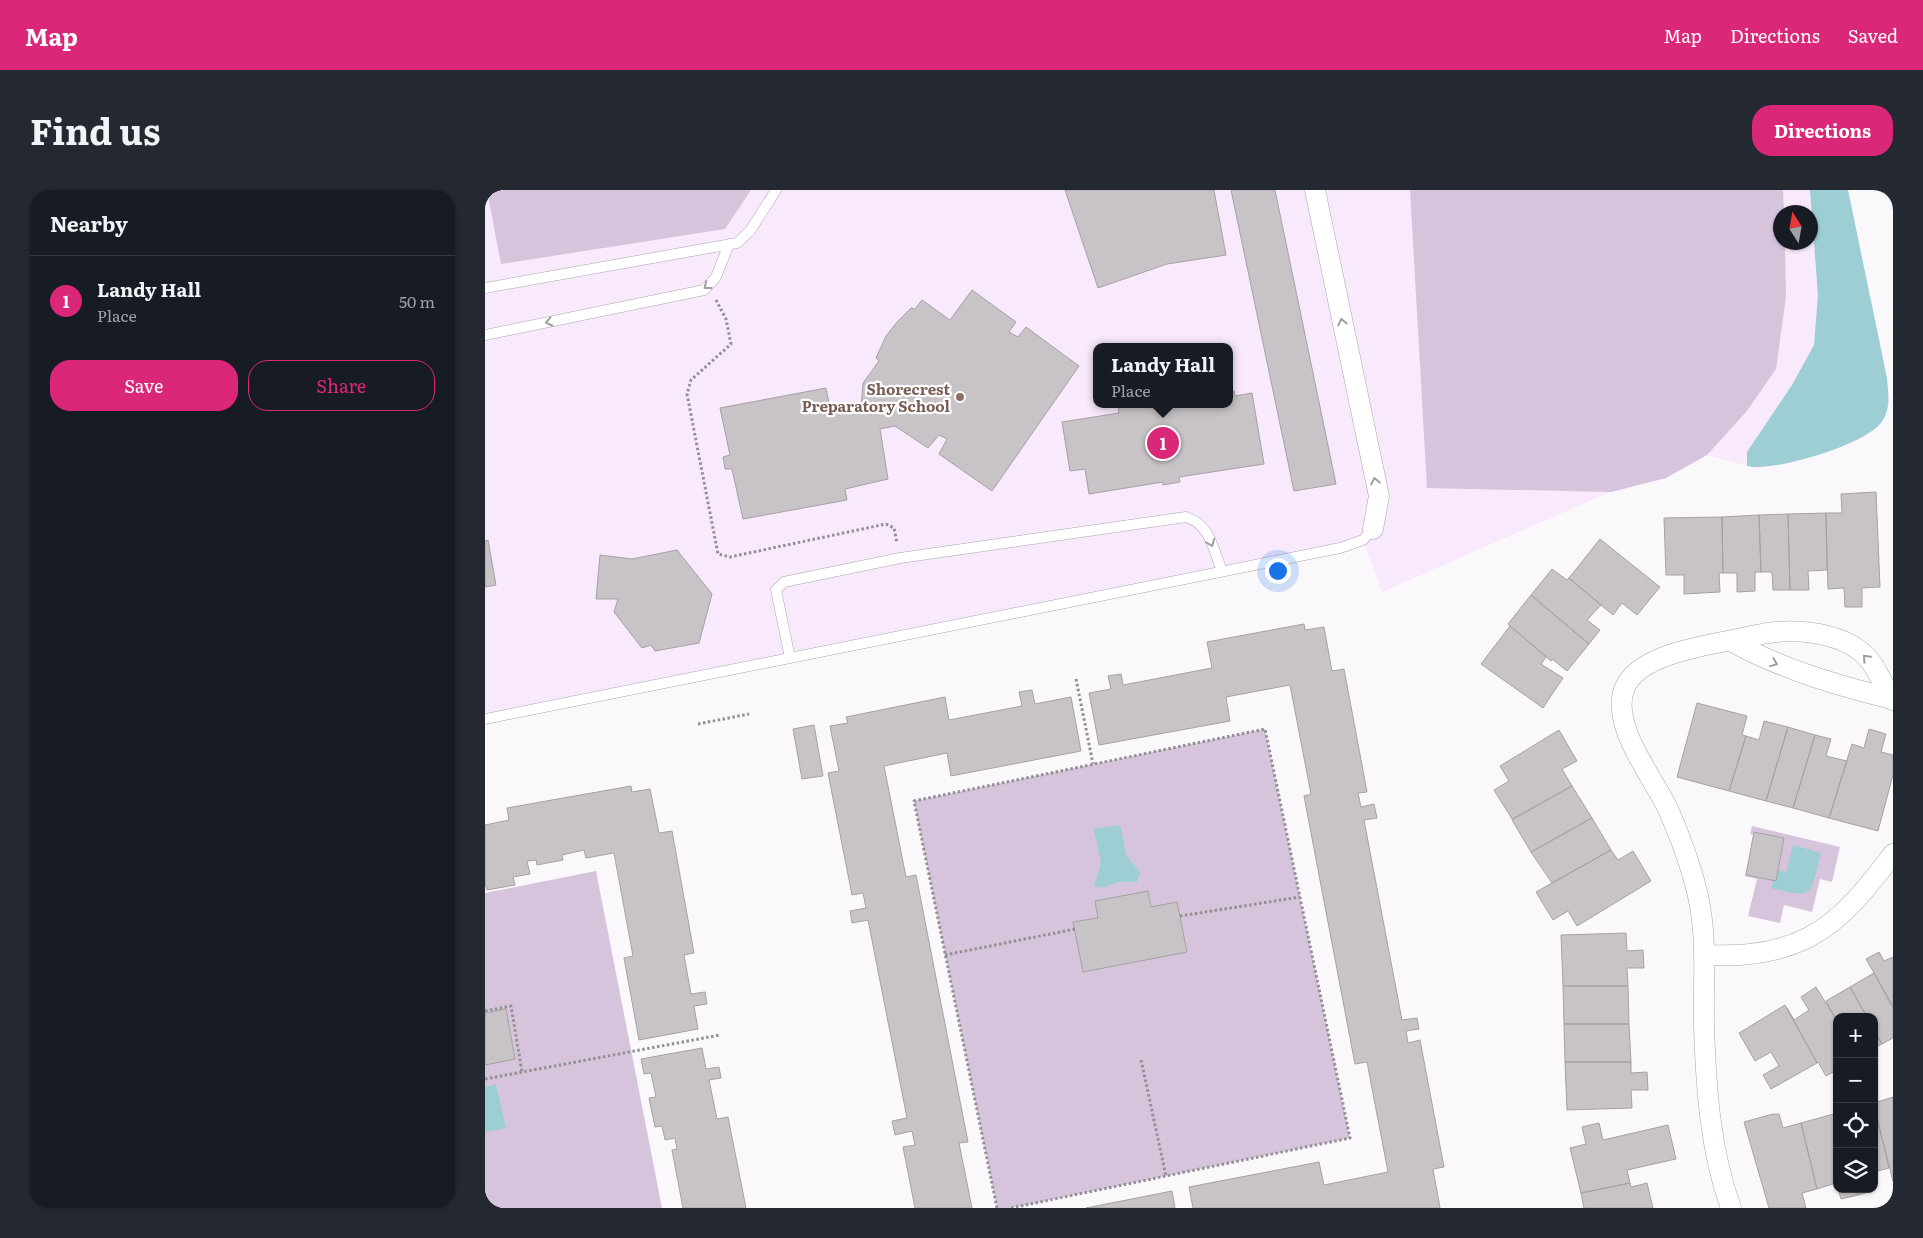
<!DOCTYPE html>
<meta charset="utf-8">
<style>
:root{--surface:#171b24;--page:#242831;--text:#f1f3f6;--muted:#9ea1a6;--line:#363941;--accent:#db2777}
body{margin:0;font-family:Literata,serif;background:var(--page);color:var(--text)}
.controls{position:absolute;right:15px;bottom:15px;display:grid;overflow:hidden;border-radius:10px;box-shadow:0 1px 4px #0004}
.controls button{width:45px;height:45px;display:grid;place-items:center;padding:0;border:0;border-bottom:1px solid var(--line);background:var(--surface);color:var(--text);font:25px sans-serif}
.compass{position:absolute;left:1288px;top:15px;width:45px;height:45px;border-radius:50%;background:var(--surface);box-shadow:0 1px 4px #0004;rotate:349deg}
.you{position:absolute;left:792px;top:380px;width:18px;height:18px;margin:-12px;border:4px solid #fff;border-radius:50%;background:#1a73e8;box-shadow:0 0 0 8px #1a73e833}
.badge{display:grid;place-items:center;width:32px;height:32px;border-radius:50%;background:var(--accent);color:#fff;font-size:16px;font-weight:700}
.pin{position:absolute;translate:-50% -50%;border:2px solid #fff;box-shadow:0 1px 5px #0006}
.popup{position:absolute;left:608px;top:153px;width:140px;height:65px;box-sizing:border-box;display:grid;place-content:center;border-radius:10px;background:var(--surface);filter:drop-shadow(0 1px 4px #0005);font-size:16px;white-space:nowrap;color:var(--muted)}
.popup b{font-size:19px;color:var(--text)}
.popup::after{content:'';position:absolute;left:50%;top:100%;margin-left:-10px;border:10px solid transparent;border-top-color:var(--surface)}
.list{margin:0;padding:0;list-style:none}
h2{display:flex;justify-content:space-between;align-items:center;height:65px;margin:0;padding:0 20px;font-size:21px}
h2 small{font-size:16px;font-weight:400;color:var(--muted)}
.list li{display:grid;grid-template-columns:32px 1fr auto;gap:15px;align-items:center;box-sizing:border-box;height:90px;padding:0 20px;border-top:1px solid var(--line)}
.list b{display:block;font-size:19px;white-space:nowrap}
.list p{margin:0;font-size:16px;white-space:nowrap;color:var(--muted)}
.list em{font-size:16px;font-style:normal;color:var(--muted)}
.actions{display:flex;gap:10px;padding:15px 20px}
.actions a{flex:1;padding:11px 0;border:1px solid var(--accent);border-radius:20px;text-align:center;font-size:18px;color:var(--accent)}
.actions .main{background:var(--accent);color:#fff}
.icon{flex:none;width:28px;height:28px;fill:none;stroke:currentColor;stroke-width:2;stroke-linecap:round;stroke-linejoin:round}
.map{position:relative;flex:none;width:1408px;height:1018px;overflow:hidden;border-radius:20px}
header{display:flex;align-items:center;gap:30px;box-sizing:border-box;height:70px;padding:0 25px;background:var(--accent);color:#fff}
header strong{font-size:24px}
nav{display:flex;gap:28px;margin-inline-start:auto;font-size:18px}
.intro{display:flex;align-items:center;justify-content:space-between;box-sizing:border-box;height:120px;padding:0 30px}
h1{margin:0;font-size:35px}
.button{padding:12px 22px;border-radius:20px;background:var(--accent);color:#fff;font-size:18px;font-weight:700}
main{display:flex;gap:30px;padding:0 30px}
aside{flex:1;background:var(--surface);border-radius:20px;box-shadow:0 1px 4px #0004}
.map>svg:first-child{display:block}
.education{fill:#f9e9fc;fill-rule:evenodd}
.green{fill:#d6c4dc}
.water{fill:#9cced4}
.building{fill:#c8c3c6;stroke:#a6a1a4}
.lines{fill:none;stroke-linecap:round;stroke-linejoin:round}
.service-casing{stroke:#a9a6aa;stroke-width:11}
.minor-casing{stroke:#a9a6aa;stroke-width:21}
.path{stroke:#929093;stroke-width:3;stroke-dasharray:2.5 2.5;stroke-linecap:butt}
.service{stroke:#fff;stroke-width:10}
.minor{stroke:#fff;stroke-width:20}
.oneway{stroke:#a09fa0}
.education-dot{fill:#8d6e63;stroke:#fff;stroke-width:2}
.labels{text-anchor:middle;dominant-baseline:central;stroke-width:4.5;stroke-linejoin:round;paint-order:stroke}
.education-label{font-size:15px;font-weight:bold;fill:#785e54;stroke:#fff;text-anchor:end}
</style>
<header>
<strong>Map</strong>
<nav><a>Map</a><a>Directions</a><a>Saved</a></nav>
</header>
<div class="intro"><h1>Find us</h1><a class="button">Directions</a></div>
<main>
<aside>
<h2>Nearby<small></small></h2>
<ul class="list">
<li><span class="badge">1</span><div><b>Landy Hall</b><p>Place</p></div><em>50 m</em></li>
</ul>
<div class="actions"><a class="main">Save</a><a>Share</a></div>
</aside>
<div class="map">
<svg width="1408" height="1018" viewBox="0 0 1408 1018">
<rect width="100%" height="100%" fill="#fbf8fc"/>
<!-- education -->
<path class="education" d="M0,0h1363l39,188 2,24 -6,19 -19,16 -25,11 -56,16 -27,4 -49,-13 -41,23 -56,14 -228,100 -19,-52 -878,179zM1296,22h30v30h-30zM612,157h132v57h-132z"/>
<!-- green -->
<path class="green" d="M2,0h264l-26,39 -224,35z
M925,0h373l1,22h-3v30l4,1 1,54 -10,72 -29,42 -40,44 -41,23 -55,14 -184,-4z
M780,539l85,409 -339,70h-14l-83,-407z
M1267,636l88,21 -8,35 -12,-3 -8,33 -28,-7 -4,18 -32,-7 9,-37 -12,-3 10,-41 -5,-1z
M111,681l66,337h-177v-315z"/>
<!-- water -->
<path class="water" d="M1325,0h38l39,188c1,15 4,29 -4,42 -13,24 -112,53 -136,46v-14l45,-67 22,-40 4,-50z
M635,635l6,30 14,17 -3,10h-18l-17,6 -8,-2 7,-23 -7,-34z
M1308,655l28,8c-11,41 -4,47 -50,35l5,-18 10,2z
M11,894l10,44 -21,4v-45z"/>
<!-- building -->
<path class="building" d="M580,0h149l12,65 -59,9 -69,24z
M746,0h44l61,294 -42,7z
M487,100l44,32 -7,10 9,5 8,-10 53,39 -87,125 -53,-37 8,-15 -8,-4 -11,13 -33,-22 -15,3 8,50 -43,10 2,11 -104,19 -11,-50h-7l-2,-12 7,-2 -10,-47 106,-20 5,25 30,-6 2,-24 16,-22 -3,-3 10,-22 11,-14 14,-14 4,1 7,-9 28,20z
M749,201l1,5 17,-3 12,71 -85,13 1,5 -17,3v-3l-74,12 -4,-25 -15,2 -8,-49 57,-9 -1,-9h111v-12z
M1391,302l4,95 -18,1v19h-17l-1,-19 -16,1 -2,-76h16l-1,-19z
M1341,323l1,57 -19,1 1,19h-19l-2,-76z
M1303,324l2,76h-17l-1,-18h-11l-2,-57z
M1274,325l2,57h-6v19l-18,1v-19h-14l-1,-56z
M1237,327l1,56h-4l1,19 -36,2v-19h-18l-2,-57z
M1115,349l60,48 -23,28 -15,-12 -9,12 -44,-37z
M3,350l8,45 -11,2v-46z
M192,360l35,44 -13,49 -44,8 -4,-6 -9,3 -28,-36 4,-13h-22l4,-44 32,4z
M1067,379l15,11 2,-2 32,27 -14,15 13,10 -11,14 -58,-49z
M1046,405l58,49 -22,27 -15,-12 -1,2 -43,-37z
M819,434l1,6 19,-3 8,44 12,-2 23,123 -9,1 3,14 13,-3 3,14 -13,2 38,200 15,-2 2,11 -13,2 2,12 12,-3 24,127 -11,2 7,39h-247l-4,-21 130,-25 5,23 64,-13 -21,-110 -12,2 -51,-268 7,-2 -21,-109 -64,12 4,24 -131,24 -10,-52 22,-4 -3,-13 13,-2 2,11 89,-17 -5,-26z
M1025,436l36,31 -5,7 22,14 -20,30 -62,-44z
M547,500l3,14 36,-7 10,54 -130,25 -4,-23 -63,13 22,111 10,-2 52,267 -9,1 13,65h-57l-12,-61 12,-2 -3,-14 -17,4 -3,-14 15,-3 -39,-198 -16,3 -2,-12 16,-3 -3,-15 -11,2 -24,-122 11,-2 -9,-45 18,-3 -2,-6 99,-20 4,23 73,-14 -3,-14z
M1212,513l50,13 -5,19 4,1 -17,55 -52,-14z
M1279,531l24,6 -22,74 -37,-10 17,-55 13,4z
M329,535l9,51 -21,3 -9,-50z
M1303,537l27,8 -22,73 -27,-7z
M1384,539l17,5 -5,18 12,3v20l-15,56 -49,-13 23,-74 12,4z
M1074,540l18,31 -15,8 10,17 -60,33 -18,-29 15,-9 -9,-15z
M1330,545l16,4 -5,17 21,5 -18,57 -36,-10z
M146,596l1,6 18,-3 9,44 13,-2 22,122 -10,2 7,39 14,-2 2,12 -13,2 4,23 -59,11 -15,-82 9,-2 -19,-103 -28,5 -2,-8 -22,5 1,5 -26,5 -1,-5 -9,1 3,13 -17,3 2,8 -28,5 -2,-7v-58l24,-5 -2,-12z
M1087,596l20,32 -61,34 -19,-32z
M1107,628l19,32 -59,33 -21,-31z
M1269,642l30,6 -8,43 -30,-6z
M1126,660l7,10 15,-9 18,30 -74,45 -9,-15 -15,9 -17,-28z
M663,701l3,16 26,-5 10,50 -104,20 -10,-50 25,-4 -3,-17z
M1141,743l1,18 16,-1 1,18h-17l1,18h-65l-2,-51z
M1394,762l5,9 9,-4v49l-27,-47z
M1389,783l19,35v30l-11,6 -8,-14v-13h-7l-17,-30z
M1078,796h65l1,38h-65z
M1331,797l21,34v49l-11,6 -8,-14 -1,1 -30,-55 7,12 15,-10 -8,-13z
M1365,797l17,30h-30v4l-11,-20z
M1300,815l32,58 -46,26 -8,-14 16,-9 -8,-14 -16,9 -16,-28z
M21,819l9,50 -30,6v-52z
M1079,834h65l2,38h-66z
M1389,840l8,14 -8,4z
M217,858l4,21 13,-2 2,11 -12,2 8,39 11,-2 18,91h-63l-11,-58 5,-1 -2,-11 -10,2 -3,-14 -7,1 -6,-29 7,-1 -5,-24 -7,1 -3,-15z
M1080,872h66v11l16,-1 1,18h-17l1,18 -65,2z
M1408,907v84l-19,-75v-3z
M1352,923v73l-1,-3 -19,6 -16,-66z
M1288,924h6l4,14 18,-5 16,66 -15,4 4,15h-37l-25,-86z
M1392,928l12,50 -15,4v-53z
M1114,933l4,17 65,-15 8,34 -49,11 3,13 -49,10 -11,-45 16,-4 -4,-17z
M1145,993l1,4 16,-4 6,25h-69l-3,-15z
M1389,998l1,2 -17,5 -2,-6z
M1353,999h18l2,6 -17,4z
M687,1001l3,17h-89z"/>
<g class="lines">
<!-- service casing -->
<g class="service-casing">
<path id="service" d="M0,98l252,-45 13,-12 26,-41
M0,145l219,-45 12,-13 13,-33
M305,468l-14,-68 8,-8 116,-24 286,-41c24,7 27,32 36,54
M0,529l855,-171 23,-8 10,-11"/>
</g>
<!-- minor casing -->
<g class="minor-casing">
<path id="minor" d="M830,0l64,306 -6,33
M1246,451c50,28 105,44 161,58
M1219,765c16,0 32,1 46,-1 19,-2 42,-8 59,-17 35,-18 61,-53 84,-83
M1246,1018c-21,-58 -25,-121 -27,-182 -1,-40 3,-80 -4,-120 -6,-34 -18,-65 -32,-97 -15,-32 -59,-85 -43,-122 16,-36 93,-43 127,-51 36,-9 87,-6 114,20 12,12 17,31 27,44"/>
</g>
<!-- path -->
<path class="path" d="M231,110l10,19 5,25 -40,36 -4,14 31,160 12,3 156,-33 8,4 3,15
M591,489l17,85
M213,534l51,-10
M695,726l120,-19
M460,765l130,-26
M0,821l26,-5 11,66
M656,870l25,116
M0,889l235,-44
M512,1018l-83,-407 351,-72 85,409 -339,70"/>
<!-- service -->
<use href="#service" class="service"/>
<!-- minor -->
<use href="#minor" class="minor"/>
</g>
<!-- one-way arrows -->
<defs><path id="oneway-chevron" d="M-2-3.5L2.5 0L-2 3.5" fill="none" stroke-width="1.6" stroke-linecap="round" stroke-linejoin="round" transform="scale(1.25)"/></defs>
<g class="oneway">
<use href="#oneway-chevron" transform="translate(222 96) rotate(143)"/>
<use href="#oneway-chevron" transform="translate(64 132) rotate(168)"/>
<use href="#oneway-chevron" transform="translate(857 132) rotate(-102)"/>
<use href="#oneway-chevron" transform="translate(890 291) rotate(-102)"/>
<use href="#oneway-chevron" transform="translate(726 353) rotate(68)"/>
<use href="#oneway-chevron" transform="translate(1381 468) rotate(-133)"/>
<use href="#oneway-chevron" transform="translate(1289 473) rotate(22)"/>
</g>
<!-- markers -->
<circle class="education-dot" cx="475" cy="207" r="5"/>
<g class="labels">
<!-- education labels -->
<g class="education-label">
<text x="465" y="198">Shorecrest<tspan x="465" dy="17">Preparatory School</tspan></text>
</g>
</g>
</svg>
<div class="controls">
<button>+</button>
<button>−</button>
<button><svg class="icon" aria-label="locate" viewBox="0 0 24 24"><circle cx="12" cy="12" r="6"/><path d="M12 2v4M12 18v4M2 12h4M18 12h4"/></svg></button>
<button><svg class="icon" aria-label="layers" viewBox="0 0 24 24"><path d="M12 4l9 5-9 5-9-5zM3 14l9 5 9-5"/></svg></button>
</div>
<svg class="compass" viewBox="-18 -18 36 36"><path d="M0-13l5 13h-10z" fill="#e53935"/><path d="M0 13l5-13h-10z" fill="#9ea1a6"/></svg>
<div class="you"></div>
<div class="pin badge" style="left:678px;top:253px">1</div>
<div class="popup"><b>Landy Hall</b>Place</div>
</div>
</main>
